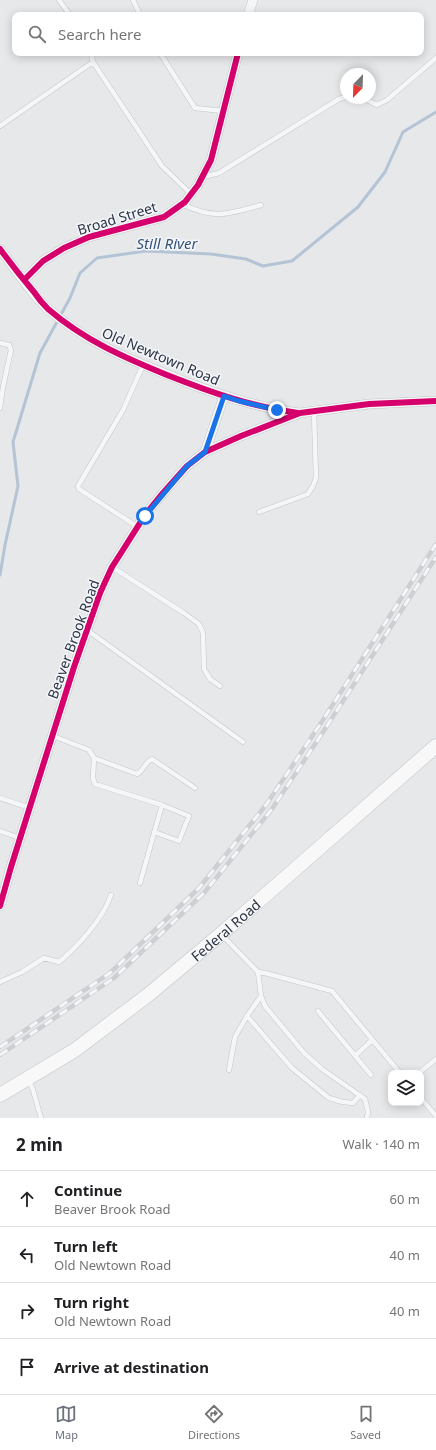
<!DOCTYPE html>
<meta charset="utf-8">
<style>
:root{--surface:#fff;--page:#f6f6f6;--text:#202124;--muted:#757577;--line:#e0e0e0;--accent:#6c737f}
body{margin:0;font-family:"Noto Sans",sans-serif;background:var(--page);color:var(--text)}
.controls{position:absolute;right:12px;bottom:12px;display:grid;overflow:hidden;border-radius:8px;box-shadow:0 2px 10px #0003}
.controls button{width:36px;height:36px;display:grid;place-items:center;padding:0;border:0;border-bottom:1px solid var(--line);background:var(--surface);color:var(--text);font:20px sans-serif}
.compass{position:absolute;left:340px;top:68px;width:36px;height:36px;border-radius:50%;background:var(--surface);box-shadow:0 2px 10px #0003;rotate:203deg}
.stop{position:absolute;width:12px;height:12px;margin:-9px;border:3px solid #1a73e8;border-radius:50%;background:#fff}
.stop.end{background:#1a73e8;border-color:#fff;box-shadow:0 1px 4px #0008}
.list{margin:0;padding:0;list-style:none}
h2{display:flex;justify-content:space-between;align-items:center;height:52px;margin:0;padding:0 16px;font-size:17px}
h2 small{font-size:13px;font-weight:400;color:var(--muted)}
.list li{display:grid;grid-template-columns:26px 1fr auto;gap:12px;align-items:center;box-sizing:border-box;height:56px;padding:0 16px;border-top:1px solid var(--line)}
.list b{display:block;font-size:15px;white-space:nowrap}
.list p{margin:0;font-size:13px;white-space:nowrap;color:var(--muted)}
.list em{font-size:13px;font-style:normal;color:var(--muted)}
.icon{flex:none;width:22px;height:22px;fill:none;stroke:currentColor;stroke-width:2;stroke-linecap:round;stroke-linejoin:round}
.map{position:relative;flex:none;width:436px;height:1118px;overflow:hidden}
.search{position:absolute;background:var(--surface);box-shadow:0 2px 10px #0003;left:12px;right:12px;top:12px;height:44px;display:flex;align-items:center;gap:10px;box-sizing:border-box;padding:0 14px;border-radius:8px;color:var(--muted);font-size:15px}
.sheet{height:276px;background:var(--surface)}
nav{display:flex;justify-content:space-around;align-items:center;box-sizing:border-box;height:56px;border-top:1px solid var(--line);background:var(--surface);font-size:11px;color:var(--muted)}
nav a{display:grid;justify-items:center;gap:2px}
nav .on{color:var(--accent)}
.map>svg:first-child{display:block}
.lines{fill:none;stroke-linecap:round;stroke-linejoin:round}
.stream{stroke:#b4c4d5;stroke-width:3}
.lane-casing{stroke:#c4c6c8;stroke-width:5.5}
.street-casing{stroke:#c4c6c8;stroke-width:10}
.primary-casing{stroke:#c2c5c8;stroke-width:15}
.lane{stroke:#f5f6f7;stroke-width:4.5}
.street{stroke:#f5f6f7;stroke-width:9}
.primary{stroke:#f8f8f8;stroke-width:14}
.rail-casing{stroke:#cecfd2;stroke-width:4.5}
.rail{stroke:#f4f6f9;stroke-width:3;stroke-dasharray:9;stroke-linecap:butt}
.cycleway-casing{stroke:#f4f6f9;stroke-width:8}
.cycleway{stroke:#d6006c;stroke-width:6}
.route{stroke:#1a73e8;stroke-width:5}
.labels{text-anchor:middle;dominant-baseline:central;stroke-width:3;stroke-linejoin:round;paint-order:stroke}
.street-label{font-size:14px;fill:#2b3445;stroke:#f4f6f9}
.water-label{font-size:15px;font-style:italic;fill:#34527a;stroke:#f4f6f9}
</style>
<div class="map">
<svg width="436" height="1118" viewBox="0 0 436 1118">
<rect width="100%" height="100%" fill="#e6e8ea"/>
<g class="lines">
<!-- stream -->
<path class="stream" d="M0,575l5,-30 13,-59 -5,-44 27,-89 30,-55 10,-25 17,-15 49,-7 65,3 35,5 17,7 29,-5 66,-54 27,-35 18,-40 33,-20"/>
<!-- lane casing -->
<g class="lane-casing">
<path id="lane" d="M59,0l11,15
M133,0l7,15
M160,53l35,55 28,3
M93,62l69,104 29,28
M363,98l14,7 10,-5 49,-42
M0,126l93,-64 -2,-9
M203,177l16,-4 120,-74 7,-2
M182,204c33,16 46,10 79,1
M0,343l9,2 2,5 -8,37 -3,21
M259,512l49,-18 5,-8 3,-8 -2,-66
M138,527l-59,-38 -1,-3 45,-76 20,-45
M112,567l72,46 15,11 4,9 1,36 6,10 10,7
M87,630l156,112
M53,736l36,14 5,8 -1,20 2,6 67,21 -22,78
M94,758l43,16c7,-4 8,-12 15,-15l43,29
M0,798l30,10
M0,831l20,7
M154,832l25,9 10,-25 -27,-11
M222,935l36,37 7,1 67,18 68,82
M258,972l3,24 4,10 39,47 18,16 43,30 3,13 -1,6
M0,982l22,-10 22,-14 15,4c19,-16 44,-43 52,-67
M318,1011l53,64
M247,1016l45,52 37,30 14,4 10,1 7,-8
M355,1056l17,-16
M229,1070l6,-33 12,-21 14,-20
M419,1073l17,-14
M29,1081l4,9 8,28
M421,1098l15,18"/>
</g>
<!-- street casing -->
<g class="street-casing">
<path id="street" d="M248,15l5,-15
M0,249c14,18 31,45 47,59 35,31 76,49 119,66 43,18 86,33 133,39
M24,280l19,-19 21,-13 25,-11 75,-20 21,-15 13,-17 13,-25 27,-107
M205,452l19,-56
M0,906l11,-39 63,-200 26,-74 12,-26 9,-14 24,-38 18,-22 24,-27 18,-14 36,-16 59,-23 69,-9 67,-3"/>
</g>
<!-- primary casing -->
<g class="primary-casing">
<g id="primary">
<path id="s1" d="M0,1095l75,-45 73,-55 73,-61 215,-188"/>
</g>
</g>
<!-- lane -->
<use href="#lane" class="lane"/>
<!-- street -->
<use href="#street" class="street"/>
<!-- primary -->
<use href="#primary" class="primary"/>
<!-- rail casing -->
<g class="rail-casing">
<path id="rail" d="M0,1047l110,-74 89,-85 67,-83 53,-79 117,-182
M0,1055l114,-77 90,-85 68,-84 53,-80 111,-172"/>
</g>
<!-- rail -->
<use href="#rail" class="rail"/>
<!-- cycleway casing -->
<g class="cycleway-casing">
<path id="cycleway" d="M0,249c11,15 22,29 34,43 4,6 9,12 14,17 36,31 75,48 119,66 43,17 85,32 131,38
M24,280l19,-19 21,-13 25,-11 75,-20 21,-15 13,-17 13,-25 27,-107
M0,906l11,-39 63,-200 26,-74 12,-26 9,-14 24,-38 18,-22 24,-27 18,-14 36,-16 59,-23 69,-9 67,-3"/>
</g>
<!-- cycleway -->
<use href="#cycleway" class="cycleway"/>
</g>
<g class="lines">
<!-- route -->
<path class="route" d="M145,516l42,-50 18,-14 19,-56 15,5 38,9"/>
</g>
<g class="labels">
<!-- street labels -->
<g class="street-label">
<text transform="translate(117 218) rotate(-17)">Broad Street</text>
<text transform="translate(161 356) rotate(23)">Old Newtown Road</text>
<text transform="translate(73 639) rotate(-70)">Beaver Brook Road</text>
<text stroke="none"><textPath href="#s1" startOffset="280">Federal Road</textPath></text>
</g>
<!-- water labels -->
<g class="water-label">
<text x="167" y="243">Still River</text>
</g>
</g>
</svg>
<div class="controls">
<button><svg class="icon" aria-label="layers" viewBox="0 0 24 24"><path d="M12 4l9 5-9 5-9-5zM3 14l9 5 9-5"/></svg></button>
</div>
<svg class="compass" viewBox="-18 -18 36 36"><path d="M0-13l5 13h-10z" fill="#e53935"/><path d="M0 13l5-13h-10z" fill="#757577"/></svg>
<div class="stop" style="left:145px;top:516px"></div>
<div class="stop end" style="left:277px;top:410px"></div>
<div class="search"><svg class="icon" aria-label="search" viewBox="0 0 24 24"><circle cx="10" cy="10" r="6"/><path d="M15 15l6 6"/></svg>Search here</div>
</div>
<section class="sheet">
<h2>2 min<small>Walk · 140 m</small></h2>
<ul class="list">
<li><svg class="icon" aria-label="ahead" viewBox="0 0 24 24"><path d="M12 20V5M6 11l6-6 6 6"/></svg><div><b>Continue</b><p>Beaver Brook Road</p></div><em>60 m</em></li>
<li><svg class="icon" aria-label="left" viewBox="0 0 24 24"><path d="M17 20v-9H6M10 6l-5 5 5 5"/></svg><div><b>Turn left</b><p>Old Newtown Road</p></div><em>40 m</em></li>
<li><svg class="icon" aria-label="right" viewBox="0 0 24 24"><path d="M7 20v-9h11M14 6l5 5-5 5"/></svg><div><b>Turn right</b><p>Old Newtown Road</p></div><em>40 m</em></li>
<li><svg class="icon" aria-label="arrive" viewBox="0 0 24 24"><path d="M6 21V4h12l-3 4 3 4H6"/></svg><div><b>Arrive at destination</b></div></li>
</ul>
</section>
<nav>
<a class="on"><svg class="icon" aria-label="map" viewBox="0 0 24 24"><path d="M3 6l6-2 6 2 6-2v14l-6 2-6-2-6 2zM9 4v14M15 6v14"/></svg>Map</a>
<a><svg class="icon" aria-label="directions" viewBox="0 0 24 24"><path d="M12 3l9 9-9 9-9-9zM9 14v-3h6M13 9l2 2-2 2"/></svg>Directions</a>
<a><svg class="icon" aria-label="saved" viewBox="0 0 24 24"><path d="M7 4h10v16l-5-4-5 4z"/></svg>Saved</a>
</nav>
